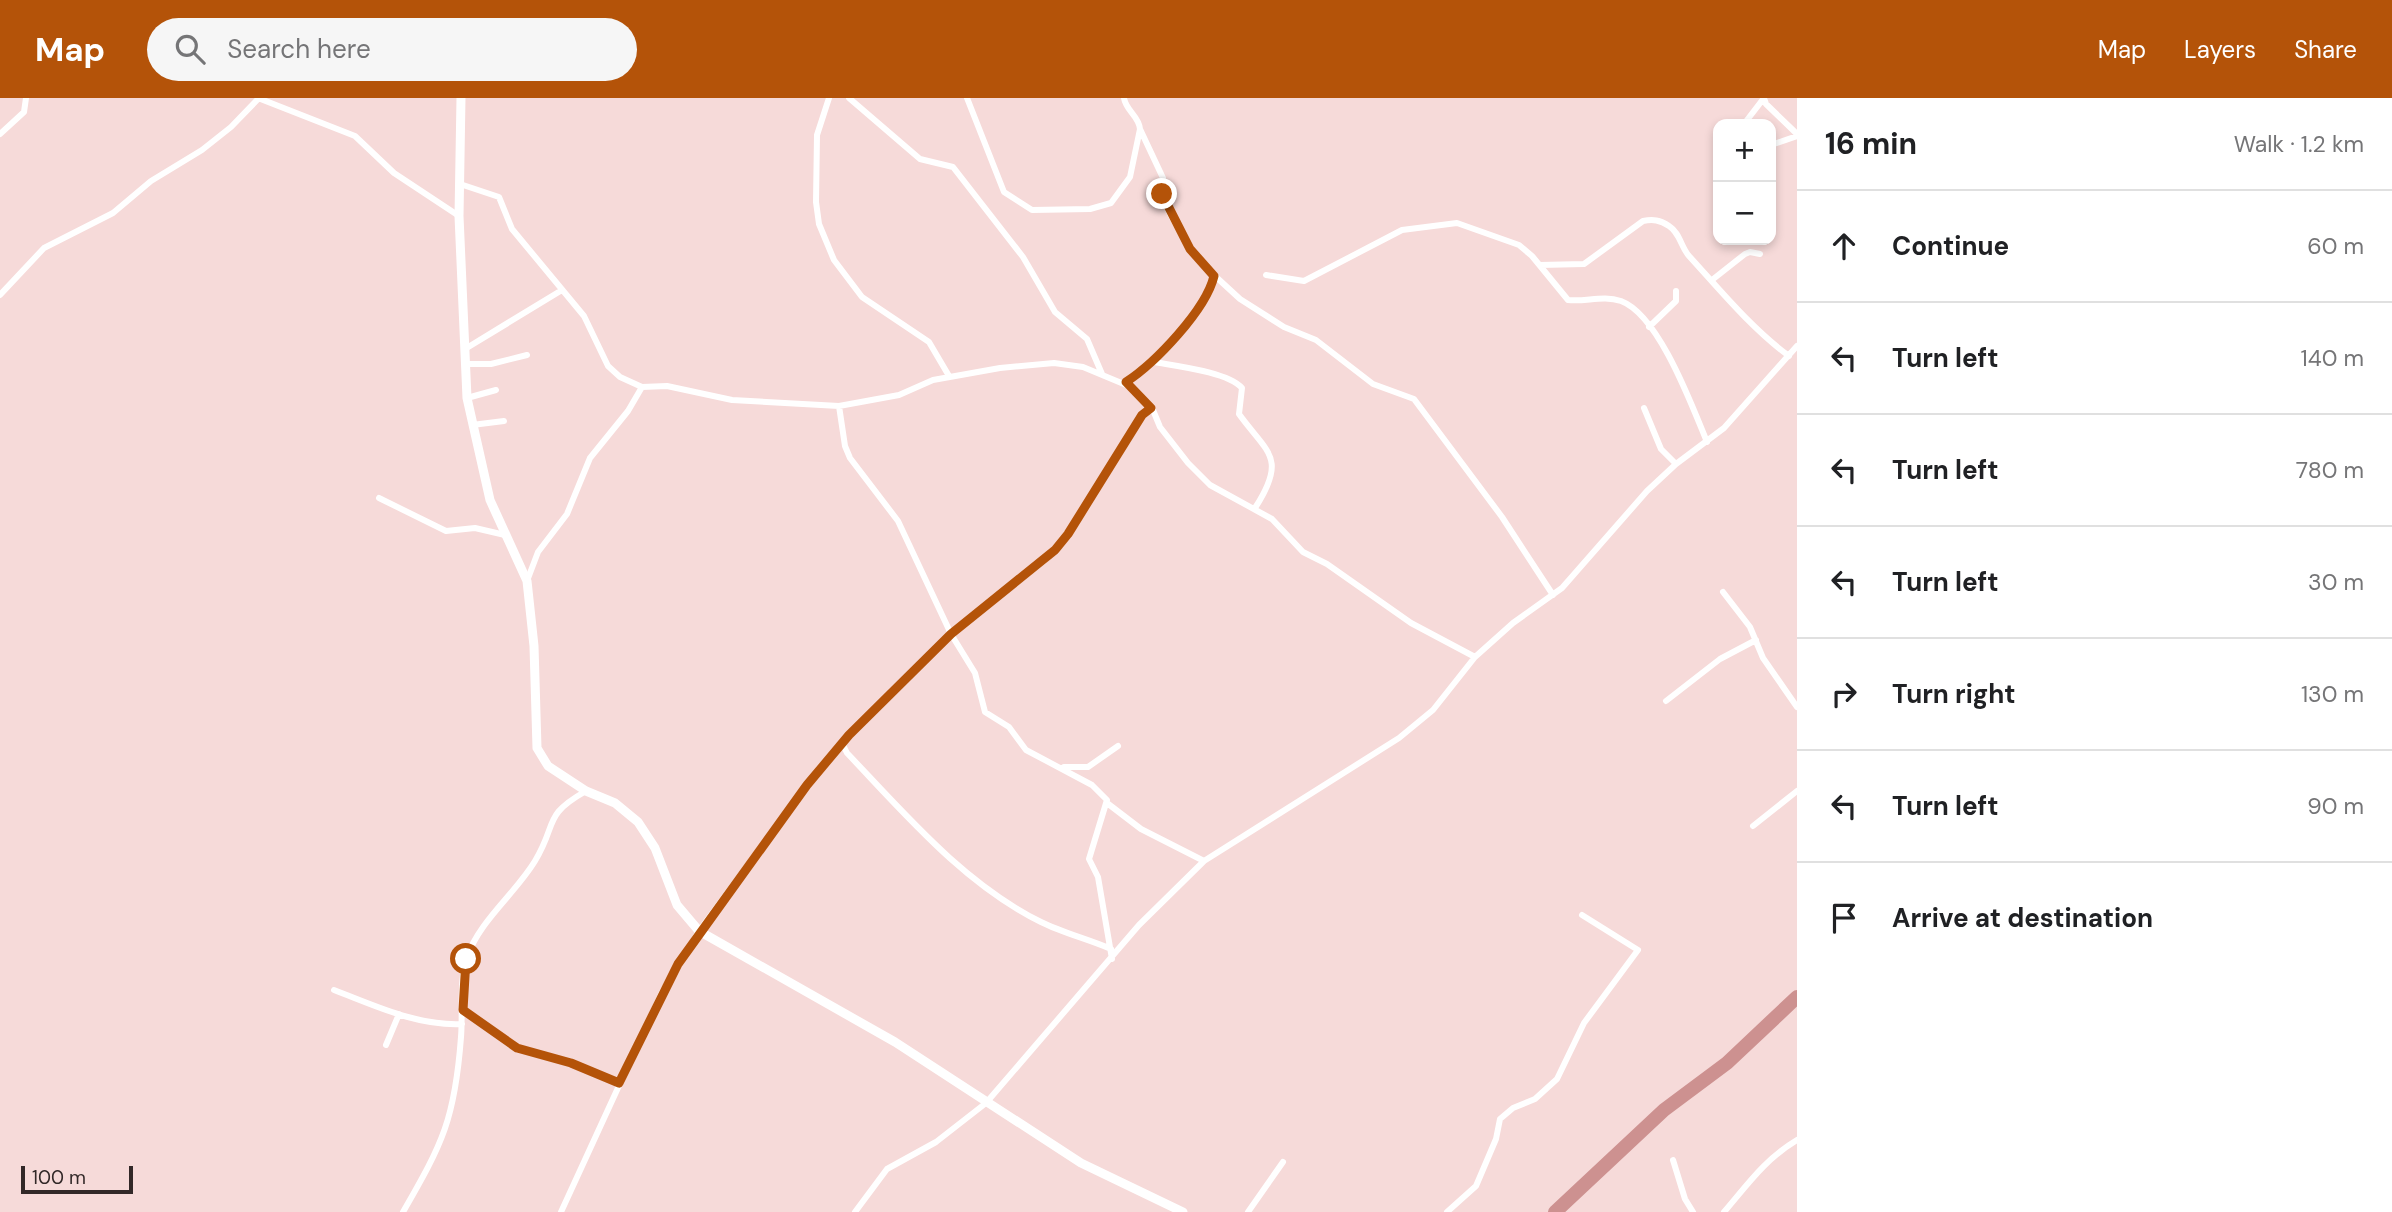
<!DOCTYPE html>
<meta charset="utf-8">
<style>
:root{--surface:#fff;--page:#f6f6f6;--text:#202124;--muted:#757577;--line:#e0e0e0;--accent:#b45309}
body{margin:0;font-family:"DM Sans",sans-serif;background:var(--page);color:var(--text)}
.controls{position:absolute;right:21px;top:21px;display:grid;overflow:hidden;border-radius:14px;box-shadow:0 4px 10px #0003}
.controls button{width:63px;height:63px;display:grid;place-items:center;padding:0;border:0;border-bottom:2px solid var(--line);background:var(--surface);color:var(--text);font:35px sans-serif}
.scale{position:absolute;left:21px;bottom:18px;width:112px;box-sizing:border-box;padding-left:7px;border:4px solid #322828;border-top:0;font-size:19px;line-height:24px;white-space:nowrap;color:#322828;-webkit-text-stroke:5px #f6dad9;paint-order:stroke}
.stop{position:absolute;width:21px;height:21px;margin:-16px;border:5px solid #b45309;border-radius:50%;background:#fff}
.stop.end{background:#b45309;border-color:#fff;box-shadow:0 2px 7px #0008}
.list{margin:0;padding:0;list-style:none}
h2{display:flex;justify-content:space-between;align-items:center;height:91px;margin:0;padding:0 28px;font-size:30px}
h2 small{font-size:23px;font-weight:400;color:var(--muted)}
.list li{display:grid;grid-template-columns:46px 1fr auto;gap:21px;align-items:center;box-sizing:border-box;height:112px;padding:0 28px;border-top:2px solid var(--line)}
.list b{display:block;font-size:26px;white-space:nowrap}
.list em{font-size:23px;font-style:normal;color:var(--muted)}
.icon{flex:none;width:38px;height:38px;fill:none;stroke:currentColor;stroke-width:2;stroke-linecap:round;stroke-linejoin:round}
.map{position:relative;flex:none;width:1797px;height:1114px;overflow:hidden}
header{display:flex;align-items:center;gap:42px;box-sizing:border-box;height:98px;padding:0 35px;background:var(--accent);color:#fff}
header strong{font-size:33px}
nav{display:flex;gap:38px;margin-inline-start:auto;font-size:24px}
.search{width:490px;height:63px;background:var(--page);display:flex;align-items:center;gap:18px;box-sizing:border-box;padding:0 24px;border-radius:38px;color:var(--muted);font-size:26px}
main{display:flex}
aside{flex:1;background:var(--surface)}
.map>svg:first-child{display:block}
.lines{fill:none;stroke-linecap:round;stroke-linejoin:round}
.river{stroke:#cd9190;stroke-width:14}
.street{stroke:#fff;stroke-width:6}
.secondary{stroke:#fff;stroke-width:9}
.route{stroke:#b45309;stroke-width:9}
</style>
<header>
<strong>Map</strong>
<div class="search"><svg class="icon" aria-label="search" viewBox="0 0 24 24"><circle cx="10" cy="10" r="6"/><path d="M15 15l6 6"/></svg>Search here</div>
<nav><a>Map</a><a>Layers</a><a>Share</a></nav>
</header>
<main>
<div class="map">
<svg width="1797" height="1114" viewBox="0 0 1797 1114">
<rect width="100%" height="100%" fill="#f6dad9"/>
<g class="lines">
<!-- river -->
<path class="river" d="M1555,1114l109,-102 63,-47 70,-66"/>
<!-- street -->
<path class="street" d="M258,0l97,38 39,37 65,43
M829,0l-12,37 -1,67 3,22 15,36 28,37 67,45 20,34
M849,0l71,61 33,8 70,90 32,55 32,27 15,35
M967,0l37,94 28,18 58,-1 21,-6 19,-26 10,-48c-1,-13 -14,-18 -16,-31
M1764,0l2,6 31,30
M1744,26l20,-26
M0,36l24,-22 2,-14
M1771,47l26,-9
M460,86l39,13 13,32 72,87 24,50 12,11 22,10 25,-1 65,14 107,6 60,-11 34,-15 67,-12 54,-5 29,4 48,20 22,23 7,17 28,36 22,22 62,34 31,33 24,12 84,59 64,34
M1540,167l44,-1 59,-43c10,-2 17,-1 26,5 11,7 12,21 20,30 31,34 63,73 100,100
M1266,177l38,6 98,-51 55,-7 62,22 13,11 36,44c18,2 35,-5 53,1 38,14 71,105 86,141
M1215,178l25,23 44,28 32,13 57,44 41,15 88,118 51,78
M1712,182l33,-26 5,-2 10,2
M0,197l44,-47 69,-35 38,-32 51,-31 29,-23 28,-29
M1649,229l27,-26v-10
M465,251l97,-59
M1154,264c22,4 74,10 88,26l-3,26c28,39 49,43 16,94
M465,266h26l36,-9
M1126,284c30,-20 80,-71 89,-106l-25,-27 -20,-35 -8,-16 1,-20 -23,-49
M467,300l29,-8
M839,308l6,40 5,12 48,63 53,113 24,39 10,39 24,15 17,23 66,35 15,15 -18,59 9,18 14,82
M1644,310l17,41 15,15
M472,327l32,-4
M379,400l67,33 29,-3 30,7
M527,483l11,-29 29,-38 23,-56 38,-47 14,-24
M1723,494l27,35 13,31 34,49
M1666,603l54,-42 36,-19
M842,645l5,10c58,61 117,131 194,169 22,11 47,17 70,27
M1064,669h24l30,-21
M1107,705l34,26 63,32
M1753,728l44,-35
M334,892c42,16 83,36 128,34
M463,913l59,39 49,13 48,21
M386,947l13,-31
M1673,1062l12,39 8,13
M403,1114c40,-69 52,-94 58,-175 2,-22 -2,-60 6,-80 13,-37 48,-63 68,-96 23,-38 7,-45 51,-70
M561,1114l101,-220 37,-61 108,-146 42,-50 102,-101 93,-73 24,-27 74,-119 9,-7
M855,1114l32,-43 49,-27 50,-39 153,-178 65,-64 195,-123 34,-28 42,-53 38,-34 49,-35 85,-97 29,-27 48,-36 73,-82
M1248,1114l35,-50
M1447,1114l29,-26 20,-47 4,-20 13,-11 22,-9 22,-20 27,-56 54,-73 -56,-35
M1724,1114c24,-28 41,-53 73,-72"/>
<!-- secondary -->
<path class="secondary" d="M461,0l-2,118 8,182 23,102 37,81 7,65 3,102 11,18 38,25 29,12 23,19 17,26 22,57 22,26 196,111 186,121 102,49"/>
</g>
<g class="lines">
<!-- route -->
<path class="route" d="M466,861l-3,51 54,38 54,15 48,20 59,-119 129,-179 42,-50 102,-101 104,-84 13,-16 74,-119 9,-7 -25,-26c29,-19 80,-72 88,-106l-24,-27 -28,-55"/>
</g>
</svg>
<div class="controls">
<button>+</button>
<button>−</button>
</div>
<div class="scale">100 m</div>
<div class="stop" style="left:466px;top:861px"></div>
<div class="stop end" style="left:1162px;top:96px"></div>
</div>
<aside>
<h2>16 min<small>Walk · 1.2 km</small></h2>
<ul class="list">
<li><svg class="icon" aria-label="ahead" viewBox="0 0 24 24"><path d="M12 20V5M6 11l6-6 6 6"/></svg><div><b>Continue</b></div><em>60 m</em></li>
<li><svg class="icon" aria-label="left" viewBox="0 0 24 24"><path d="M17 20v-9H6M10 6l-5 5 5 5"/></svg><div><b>Turn left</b></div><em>140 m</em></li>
<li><svg class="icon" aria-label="left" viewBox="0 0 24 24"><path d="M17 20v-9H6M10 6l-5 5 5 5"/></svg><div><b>Turn left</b></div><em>780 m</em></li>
<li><svg class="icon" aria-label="left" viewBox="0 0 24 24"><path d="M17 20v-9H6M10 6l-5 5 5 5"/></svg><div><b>Turn left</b></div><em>30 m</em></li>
<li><svg class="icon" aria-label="right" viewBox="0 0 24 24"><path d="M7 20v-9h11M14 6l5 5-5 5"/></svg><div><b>Turn right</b></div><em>130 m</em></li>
<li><svg class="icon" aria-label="left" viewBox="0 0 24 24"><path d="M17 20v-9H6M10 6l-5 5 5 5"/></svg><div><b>Turn left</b></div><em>90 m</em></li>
<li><svg class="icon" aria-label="arrive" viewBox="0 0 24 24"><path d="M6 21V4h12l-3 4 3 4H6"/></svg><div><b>Arrive at destination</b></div></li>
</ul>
</aside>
</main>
